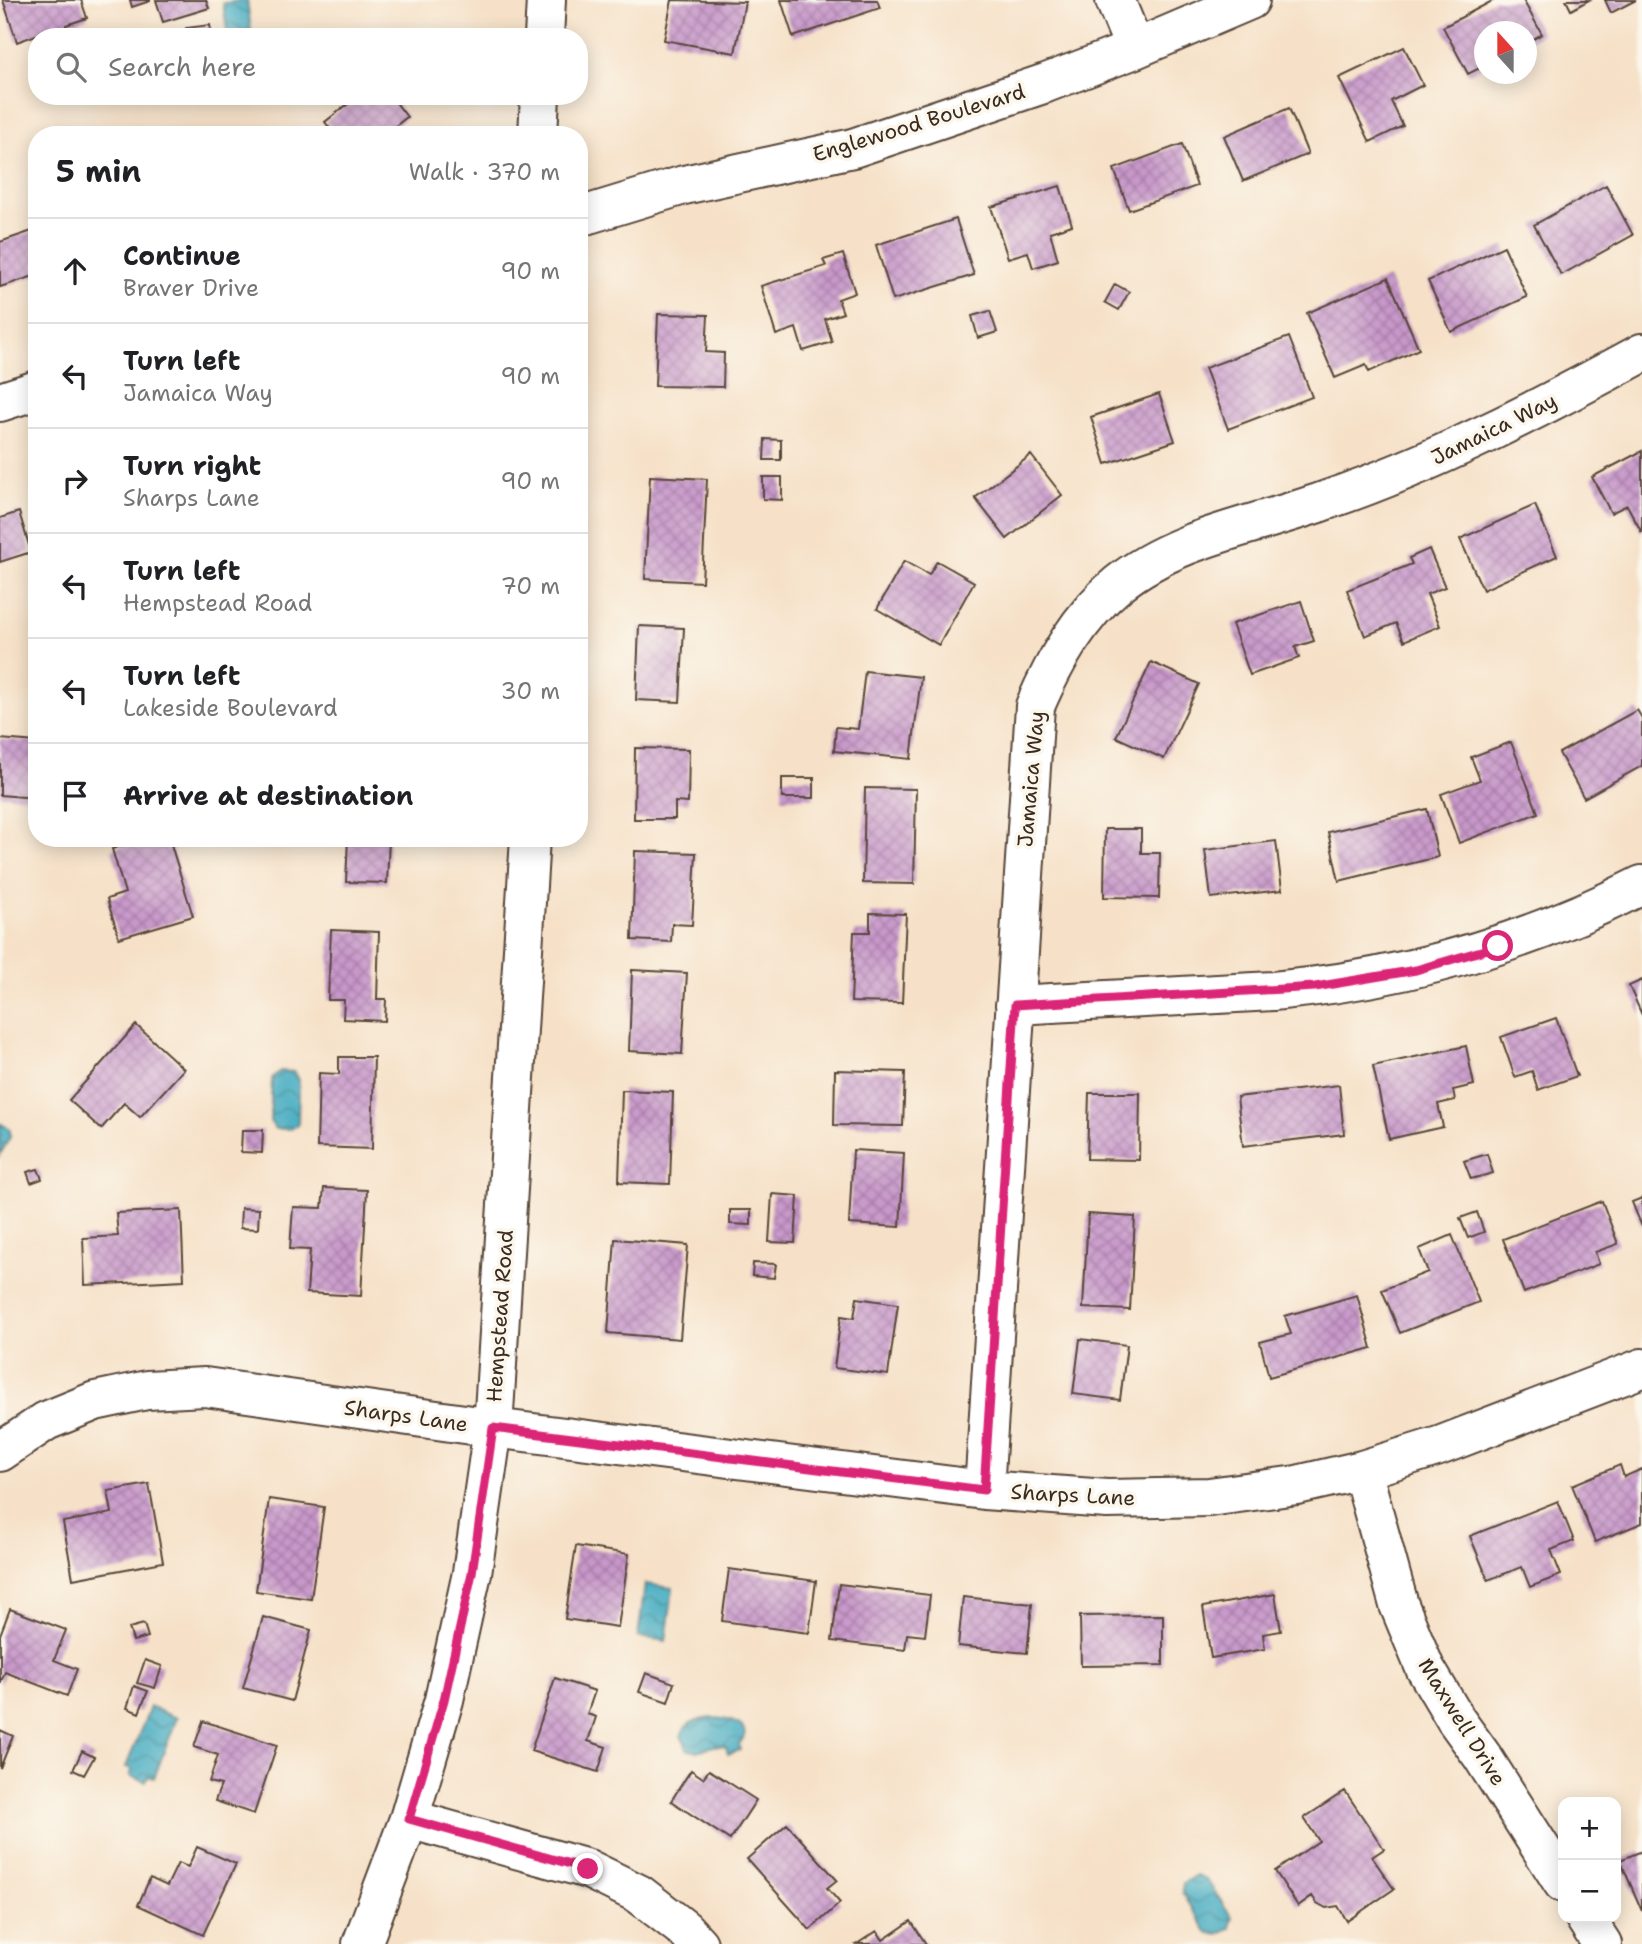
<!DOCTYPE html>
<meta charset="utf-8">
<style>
:root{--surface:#fff;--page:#f2f2f2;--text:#202124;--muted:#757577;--line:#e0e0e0}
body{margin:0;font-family:"Shantell Sans",sans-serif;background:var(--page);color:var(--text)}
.controls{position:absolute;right:21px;bottom:21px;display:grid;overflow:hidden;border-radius:14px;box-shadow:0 4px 18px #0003}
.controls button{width:63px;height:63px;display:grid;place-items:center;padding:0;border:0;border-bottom:2px solid var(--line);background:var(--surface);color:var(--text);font:35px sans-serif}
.compass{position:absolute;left:1474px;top:21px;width:63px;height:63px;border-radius:50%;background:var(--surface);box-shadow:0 4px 18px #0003;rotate:339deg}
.stop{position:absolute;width:21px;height:21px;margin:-16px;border:5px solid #db2777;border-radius:50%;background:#fff}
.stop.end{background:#db2777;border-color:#fff;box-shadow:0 2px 7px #0008}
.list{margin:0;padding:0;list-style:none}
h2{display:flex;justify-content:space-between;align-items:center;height:91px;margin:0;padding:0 28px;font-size:30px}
h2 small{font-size:23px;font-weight:400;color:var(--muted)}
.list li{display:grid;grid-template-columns:46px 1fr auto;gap:21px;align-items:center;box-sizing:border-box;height:105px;padding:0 28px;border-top:2px solid var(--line)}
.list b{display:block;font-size:26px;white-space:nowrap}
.list p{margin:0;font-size:23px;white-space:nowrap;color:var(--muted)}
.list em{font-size:23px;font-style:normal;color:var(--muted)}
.icon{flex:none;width:38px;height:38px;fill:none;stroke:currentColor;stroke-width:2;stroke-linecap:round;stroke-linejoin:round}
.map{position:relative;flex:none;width:1642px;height:1944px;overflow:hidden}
.search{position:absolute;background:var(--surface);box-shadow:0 4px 18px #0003;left:28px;top:28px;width:560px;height:77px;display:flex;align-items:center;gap:18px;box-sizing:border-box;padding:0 24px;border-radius:28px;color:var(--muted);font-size:26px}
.panel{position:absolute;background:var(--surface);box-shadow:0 4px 18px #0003;left:28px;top:126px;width:560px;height:721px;border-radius:28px}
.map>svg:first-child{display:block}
.water{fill:url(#water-waves);stroke:#3e6a70;stroke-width:2}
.building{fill:url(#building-cross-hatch)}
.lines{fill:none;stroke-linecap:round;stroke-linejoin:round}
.minor-casing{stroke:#574538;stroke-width:42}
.minor{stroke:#fff;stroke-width:38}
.route{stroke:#db2777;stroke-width:9}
.labels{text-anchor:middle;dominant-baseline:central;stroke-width:7;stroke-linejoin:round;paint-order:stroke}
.street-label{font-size:21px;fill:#3b2a1e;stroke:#fbf7ec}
</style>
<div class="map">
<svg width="1642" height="1944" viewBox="0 0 1642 1944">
<defs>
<pattern id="water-waves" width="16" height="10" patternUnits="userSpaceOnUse" patternTransform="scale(1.75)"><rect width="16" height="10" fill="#42abc1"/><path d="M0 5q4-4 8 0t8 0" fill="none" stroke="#388b9c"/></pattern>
<pattern id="building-cross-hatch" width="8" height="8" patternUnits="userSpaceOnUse" patternTransform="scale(1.75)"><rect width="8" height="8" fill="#c898cb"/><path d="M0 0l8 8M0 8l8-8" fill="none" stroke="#a47ca4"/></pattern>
</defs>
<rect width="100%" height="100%" fill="#fbf7ec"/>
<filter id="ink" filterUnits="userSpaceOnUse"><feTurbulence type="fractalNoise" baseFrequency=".0143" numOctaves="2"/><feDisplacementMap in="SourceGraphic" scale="14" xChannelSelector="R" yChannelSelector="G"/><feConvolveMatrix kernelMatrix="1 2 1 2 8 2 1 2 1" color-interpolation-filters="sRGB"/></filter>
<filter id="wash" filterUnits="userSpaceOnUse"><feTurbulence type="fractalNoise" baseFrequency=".00686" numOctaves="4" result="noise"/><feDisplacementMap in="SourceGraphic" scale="28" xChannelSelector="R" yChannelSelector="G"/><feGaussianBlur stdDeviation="1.57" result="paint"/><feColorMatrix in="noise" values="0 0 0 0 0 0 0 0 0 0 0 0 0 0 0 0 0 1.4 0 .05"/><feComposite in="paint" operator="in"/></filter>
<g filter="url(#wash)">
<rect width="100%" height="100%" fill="#f6e1c8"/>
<!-- water -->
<path class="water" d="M247,0l5,37h-24l-5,-34z
M280,1071l15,1 4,8 -1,44 -8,5h-15l-5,-8 2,-43z
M0,1123l10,6v8l-10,18z
M645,1584l28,4 -7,53 -28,-4z
M150,1707l27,11 -23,60 -6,-2 -2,6 -16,-6 2,-7 -6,-2z
M710,1718c13,0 48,5 29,26l1,6 -12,4 -2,-7c-15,-6 -25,9 -39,2l-6,-13c5,-14 14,-16 29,-18z
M1196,1875l10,4 26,38 -2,11 -11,7 -11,-2 -26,-40 1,-10z"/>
<g id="blocks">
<!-- building -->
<path class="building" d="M3,0h78l6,18 -21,7 4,12h-25l-1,-5 -27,10z
M130,0h20v1l-18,6z
M156,0h50l3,8 -46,14z
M672,0l73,2 -10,51 -71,-13z
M781,0h96l3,8 -87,29z
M1494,0h29l19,34 -16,9v-11h-42v34l-16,8 -25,-47z
M1566,0h23l-18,10z
M1605,0h31l-25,13z
M210,25l2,12h-25l-1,-9z
M1404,47l19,38 -32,16 12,25 -33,16 -31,-64z
M358,96h33l16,21 -23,18h-49l-10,-13z
M1289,108l19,46 -65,27 -19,-45z
M246,128l2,7h-21v-1z
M1182,144l15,42 -68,24 -15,-41z
M1606,185l27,50 -72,40 -27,-50z
M1060,186l12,39 -22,7 8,28 -25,8 -5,-16 -20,6 -17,-51z
M956,219l18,56 -81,25 -17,-55z
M32,231l5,13v31l-37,12v-45z
M1504,246l23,51 -76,35 -23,-51z
M843,254l12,39 -17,6 5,14 -18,6 7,23 -29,9 -7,-23 -20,7 -15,-49 65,-20 -3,-6z
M1388,278l31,71 -50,23 -3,-7 -31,13 -28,-65z
M1115,284l14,8 -10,18 -14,-8z
M990,311l7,21 -19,6 -6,-22z
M658,314l50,1 -2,37 18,1 -1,34 -68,-1z
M1289,337l23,60 -84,32 -23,-61z
M1159,394l16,47 -69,23 -15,-47z
M765,439l16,1v20h-17z
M1642,451v82l-15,-28 -16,8 -19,-36z
M1031,455l31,40 -55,44 -32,-41z
M650,476l57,3 -5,103 -57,-3z
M763,477h19v23l-19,-1z
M1535,505l22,51 -74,34 -23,-51z
M19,512l12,40 -31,10v-44z
M1429,549l16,38 -18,7 13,32 -36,15 -8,-18 -31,13 -18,-46 65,-26 -3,-6z
M904,561l25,14 8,-14 37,21 -35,63 -62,-36z
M1301,601l13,40 -19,6 4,11 -49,17 -18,-51z
M639,626l45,2 -4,74 -44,-2z
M1151,662l48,22 -35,75 -48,-22z
M865,671l56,6 -10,82 -77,-8 2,-24 22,2z
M1637,710l5,8v48l-58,32 -25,-45z
M0,739l37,3v56l-37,-3z
M1511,742l27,71 -79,30 -18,-49 39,-14 -9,-23z
M635,748l54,1 -1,54 -13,-1v17h-41z
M782,778h32v20h-32z
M865,788l51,1 -2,95 -51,-1z
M1427,809l11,48 -99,24 -11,-49z
M1105,829h36v24h19l-1,45 -55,-1z
M147,838h22l24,78 -74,22 -12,-39 18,-6 -13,-44z
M348,838h41l-2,45 -41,-1z
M1276,841l6,49 -71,8 -6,-48z
M635,851l61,2 -4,72 -20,-1 -1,18 -39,-2z
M870,913l36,1 -4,89 -51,-1 3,-70h16z
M331,930l48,2 -2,67h9l-1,22 -42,-2 1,-19h-16z
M632,970l55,3 -5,81 -53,-3z
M1642,980v35l-13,-29z
M1556,1018l21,58 -39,14 -6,-19 -17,6 -14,-40z
M136,1025l48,44 -44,48 -16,-14 -23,26 -32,-29z
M1466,1046l8,39 -21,5 2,10 -17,4 5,23 -54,12 -16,-73z
M339,1057h35l-2,92 -55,-2 2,-74 20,1z
M835,1070l70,2 -2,54 -69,-1z
M1339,1085l5,49 -101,12 -6,-49z
M622,1090l51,2 -3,92 -51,-2z
M1089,1093h51l-1,67 -52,-1z
M242,1130h21l-1,23 -21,-1z
M853,1150l51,3 -4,74 -51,-3z
M1487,1154l6,19 -22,6 -7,-18z
M38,1169l4,10 -11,4 -4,-11z
M324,1188l43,2 -6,106 -54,-3 3,-43 -20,-1 3,-42 29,1z
M772,1194l26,2 -3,47 -26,-1z
M1642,1198v29l-10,-25z
M1602,1201l16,43 -23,8 4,12 -75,29 -21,-54z
M241,1208l18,1 -1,20 -18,-1z
M181,1210l3,70 -99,5 -2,-47 35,-2 -2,-23z
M730,1210h21v15l-21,-1z
M1477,1212l7,20 -16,6 -8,-20z
M1088,1214l47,3 -5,93 -47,-2z
M1452,1235l27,67 -79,31 -18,-43 46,-18 -9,-23z
M615,1239l73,6 -8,94 -72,-6z
M753,1263l23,1 -2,14 -22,-2z
M1357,1295l15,53 -103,29 -9,-35 31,-8 -6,-18z
M857,1298l41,6 -10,71 -54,-7 7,-52 13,2z
M1080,1339l47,6 -7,55 -47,-6z
M1620,1465l4,12 18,-8v54l-47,19 -23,-57z
M149,1484l14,78 -90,17 -10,-57 49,-9 -4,-22z
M269,1499l55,8 -13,92 -55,-8z
M1558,1501l16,40 -23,9 10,25 -31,12 -8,-20 -34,13 -18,-44z
M576,1546l53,8 -11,73 -53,-8z
M729,1569l87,12 -7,52 -87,-12z
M839,1584l91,11 -5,41 -18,-2 -2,16 -73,-9z
M1275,1594l6,37 -18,3 2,15 -54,9 -8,-51z
M963,1597l69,7 -5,49 -69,-7z
M10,1609l56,21 -12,30 23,9 -10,27 -62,-24 -5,12v-49z
M1163,1615v50l-82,1 -1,-50z
M263,1617l48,13 -19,71 -49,-13z
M144,1624l4,13 -15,4 -4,-13z
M145,1660l17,6 -7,22 -18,-5z
M646,1673l28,10 -6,19 -29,-10z
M555,1678l40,13 -8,23 9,3 -8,24 18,6 -8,25 -67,-21z
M134,1686l14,5 -9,22 -12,-5z
M203,1721l74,24 -23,69 -39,-13 6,-16 -12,-3 9,-27 -24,-8z
M0,1730l13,6 -13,32z
M82,1751l12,6 -10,18 -11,-5z
M691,1770l12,8 6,-8 47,30 -26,40 -59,-39z
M1345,1791l39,58 -12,8 22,32 -47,32 -9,-15 -12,2 -9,-5 -5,-7 -14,10 -23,-35 44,-30 -15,-23z
M787,1824l50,56 -10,8 13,15 -30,27 -63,-71z
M197,1847l39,17 -33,71 -65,-30 12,-27 17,8 11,-23 10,4z
M1642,1851v60l-22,-51z
M911,1921l15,23h-69l20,-13 6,9z"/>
</g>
</g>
<g filter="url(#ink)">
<use href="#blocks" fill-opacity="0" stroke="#574538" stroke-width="2"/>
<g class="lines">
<!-- minor casing -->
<g class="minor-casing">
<path id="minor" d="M1115,0l20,49
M544,37l2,-37
M538,135l2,-39
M579,217l105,-32 169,-37 193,-65 89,-34 115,-49
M0,402l37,-12
M1015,1005l258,-14c130,-12 252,-46 369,-106
M0,1452l46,-31 49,-20 52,-11 58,-3 288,41 491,62 123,9 102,-2 88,-12 65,-15 77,-24 203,-78
M1362,1470l37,135 26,63 31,52 26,36 81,127
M984,1490l51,-784c20,-46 44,-89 83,-122 58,-47 137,-58 206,-83 111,-38 215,-92 318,-148
M409,1819l179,50 51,25 45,35 14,15
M1585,1918l17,26
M362,1944l47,-125 35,-119 28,-127 21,-145 37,-590"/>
</g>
<!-- minor -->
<use href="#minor" class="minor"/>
</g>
</g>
<g class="lines" filter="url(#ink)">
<!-- route -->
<path class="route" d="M588,1869l-179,-50 35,-119 28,-127 21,-145 491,62 31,-485 300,-18 101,-17 82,-24"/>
</g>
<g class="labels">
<!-- street labels -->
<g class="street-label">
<text transform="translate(919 123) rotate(-17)">Englewood Boulevard</text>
<text transform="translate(1494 429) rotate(-26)">Jamaica Way</text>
<text transform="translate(1031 779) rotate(-85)">Jamaica Way</text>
<text transform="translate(500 1316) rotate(-86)">Hempstead Road</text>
<text transform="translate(406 1416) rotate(8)">Sharps Lane</text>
<text transform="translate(1073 1495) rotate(3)">Sharps Lane</text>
<text transform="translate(1462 1722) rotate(58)">Maxwell Drive</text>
</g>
</g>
</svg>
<div class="controls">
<button>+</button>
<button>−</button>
</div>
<svg class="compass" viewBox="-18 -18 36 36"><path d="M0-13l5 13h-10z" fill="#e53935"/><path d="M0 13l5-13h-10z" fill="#757577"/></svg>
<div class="stop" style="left:1498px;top:946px"></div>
<div class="stop end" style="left:588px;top:1869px"></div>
<div class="search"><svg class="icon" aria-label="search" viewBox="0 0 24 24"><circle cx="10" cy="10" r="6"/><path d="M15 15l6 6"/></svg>Search here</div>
<section class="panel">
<h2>5 min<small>Walk · 370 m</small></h2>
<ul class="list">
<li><svg class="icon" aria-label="ahead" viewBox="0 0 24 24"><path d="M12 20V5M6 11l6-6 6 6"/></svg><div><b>Continue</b><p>Braver Drive</p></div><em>90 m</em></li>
<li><svg class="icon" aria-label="left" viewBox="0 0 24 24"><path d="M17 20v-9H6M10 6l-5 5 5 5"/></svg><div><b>Turn left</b><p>Jamaica Way</p></div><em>90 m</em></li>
<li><svg class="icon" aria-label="right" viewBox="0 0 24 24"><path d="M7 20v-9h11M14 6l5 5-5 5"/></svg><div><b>Turn right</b><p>Sharps Lane</p></div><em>90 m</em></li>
<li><svg class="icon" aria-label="left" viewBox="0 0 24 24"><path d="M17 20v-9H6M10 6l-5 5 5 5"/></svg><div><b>Turn left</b><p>Hempstead Road</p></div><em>70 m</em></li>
<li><svg class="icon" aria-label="left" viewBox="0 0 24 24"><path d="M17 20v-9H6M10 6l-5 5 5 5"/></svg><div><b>Turn left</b><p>Lakeside Boulevard</p></div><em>30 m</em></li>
<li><svg class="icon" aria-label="arrive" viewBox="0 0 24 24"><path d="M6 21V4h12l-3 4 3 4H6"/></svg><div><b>Arrive at destination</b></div></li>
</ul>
</section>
</div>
